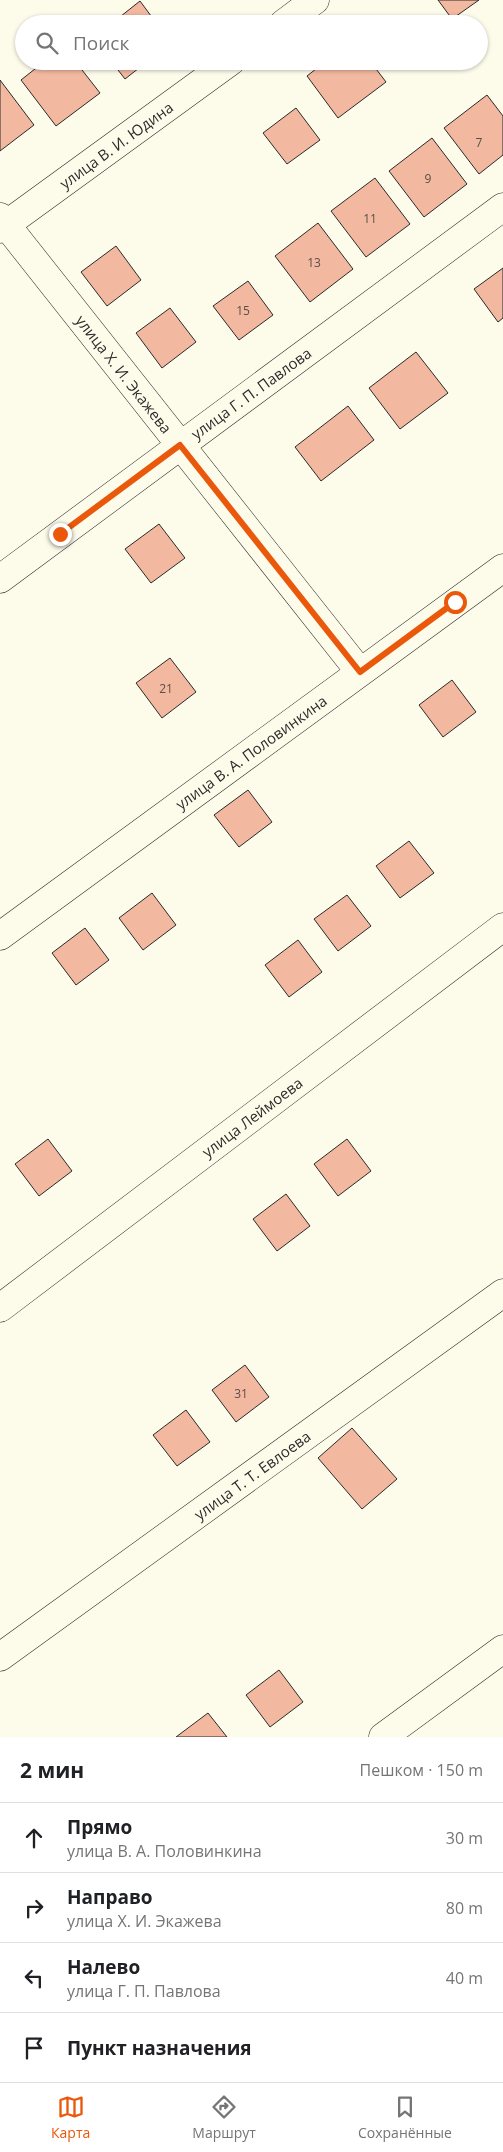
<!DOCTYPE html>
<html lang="ru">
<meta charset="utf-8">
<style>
:root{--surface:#fff;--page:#f6f6f6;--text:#202124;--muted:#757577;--line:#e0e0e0;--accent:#ea580c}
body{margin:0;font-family:"Open Sans",sans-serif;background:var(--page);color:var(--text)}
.stop{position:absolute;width:15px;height:15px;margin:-11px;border:4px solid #ea580c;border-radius:50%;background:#fff}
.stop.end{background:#ea580c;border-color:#fff;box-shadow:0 1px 5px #0008}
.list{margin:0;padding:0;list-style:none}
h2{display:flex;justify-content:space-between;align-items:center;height:65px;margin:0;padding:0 20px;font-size:21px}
h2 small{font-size:16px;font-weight:400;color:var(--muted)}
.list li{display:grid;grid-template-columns:32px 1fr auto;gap:15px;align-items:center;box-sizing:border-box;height:70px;padding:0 20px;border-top:1px solid var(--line)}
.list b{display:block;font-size:19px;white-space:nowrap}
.list p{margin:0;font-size:16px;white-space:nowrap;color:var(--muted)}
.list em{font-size:16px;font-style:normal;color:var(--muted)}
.icon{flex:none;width:28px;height:28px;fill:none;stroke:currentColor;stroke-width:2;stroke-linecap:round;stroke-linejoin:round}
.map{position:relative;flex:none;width:503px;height:1737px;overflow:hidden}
.search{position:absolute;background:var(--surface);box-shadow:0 1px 4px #0004;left:15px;right:15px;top:15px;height:55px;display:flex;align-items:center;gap:12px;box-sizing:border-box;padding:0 18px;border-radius:28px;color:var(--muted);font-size:19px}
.sheet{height:345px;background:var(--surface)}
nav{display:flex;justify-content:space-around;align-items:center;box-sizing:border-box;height:70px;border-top:1px solid var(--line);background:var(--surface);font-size:14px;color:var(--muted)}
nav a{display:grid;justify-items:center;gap:2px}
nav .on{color:var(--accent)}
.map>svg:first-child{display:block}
.building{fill:#f2b8a0;stroke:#2b2b2b}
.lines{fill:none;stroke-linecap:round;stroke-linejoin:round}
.minor-casing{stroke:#2b2b2b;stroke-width:29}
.minor{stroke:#fdfbea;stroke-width:28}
.route{stroke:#ea580c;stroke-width:6}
.labels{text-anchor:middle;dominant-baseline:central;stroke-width:4;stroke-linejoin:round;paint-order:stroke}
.number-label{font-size:12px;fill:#5d4e48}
.street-label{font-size:15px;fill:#2b2b2b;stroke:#fdfbea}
</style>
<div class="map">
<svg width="503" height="1737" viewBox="0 0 503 1737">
<rect width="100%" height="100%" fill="#fdfbea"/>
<!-- building -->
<path class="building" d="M438,0h41l-27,19z
M140,1l17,23h-46z
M45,61h30l25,32 -44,33 -35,-46z
M111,61h37l-23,18z
M326,61h44l16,21 -48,36 -31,-42z
M0,80l34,45 -34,26z
M487,95l16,21v39l-24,19 -35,-46z
M296,108l24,32 -33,24 -24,-31z
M432,138l35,46 -43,33 -35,-46z
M375,178l35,46 -44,33 -35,-46z
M318,223l35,46 -43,33 -35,-46z
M116,246l25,34 -34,26 -26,-34z
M503,268v50l-5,4 -24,-33z
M248,281l25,34 -34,25 -26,-34z
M170,308l26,34 -34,26 -26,-35z
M416,352l32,41 -48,36 -31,-41z
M348,406l26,34 -53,41 -26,-34z
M159,524l26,34 -34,25 -26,-34z
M170,658l26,34 -34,26 -26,-35z
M452,680l24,32 -33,25 -24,-32z
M248,790l24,32 -33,25 -25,-32z
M409,841l25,32 -34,25 -24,-32z
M152,893l24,32 -33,25 -24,-32z
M347,895l24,31 -33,25 -24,-32z
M85,928l24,32 -33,25 -24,-32z
M298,940l24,32 -33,25 -24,-32z
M48,1139l24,32 -33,25 -24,-32z
M347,1139l24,32 -33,25 -24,-32z
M286,1194l24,32 -33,25 -24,-32z
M245,1365l24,32 -33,25 -24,-32z
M186,1410l24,32 -33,24 -24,-31z
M352,1428l45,51 -35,30 -44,-51z
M279,1670l24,32 -33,25 -24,-32z
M208,1713l19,24h-51z"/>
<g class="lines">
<!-- minor casing -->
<g class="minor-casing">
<path id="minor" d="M283,24l32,-24
M0,217l360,455
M0,229l231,-168
M0,579l503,-372
M0,936l503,-368
M0,1308l503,-381
M0,1657l503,-364
M383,1737l120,-88"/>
</g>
<!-- minor -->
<use href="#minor" class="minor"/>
</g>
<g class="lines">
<!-- route -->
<path class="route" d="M60,534l120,-89 180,227 95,-70"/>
</g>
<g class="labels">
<!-- number labels -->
<g class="number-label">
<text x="479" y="142">7</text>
<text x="428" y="178">9</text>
<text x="370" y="218">11</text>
<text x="314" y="262">13</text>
<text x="243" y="310">15</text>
<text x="166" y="688">21</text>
<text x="241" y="1393">31</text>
</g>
<!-- street labels -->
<g class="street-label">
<text transform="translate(116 145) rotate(-36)">улица В. И. Юдина</text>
<text transform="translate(124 374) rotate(52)">улица Х. И. Экажева</text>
<text transform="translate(251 393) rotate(-36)">улица Г. П. Павлова</text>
<text transform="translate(251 752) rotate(-36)">улица В. А. Половинкина</text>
<text transform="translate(252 1117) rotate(-37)">улица Леймоева</text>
<text transform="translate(252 1475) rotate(-36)">улица Т. Т. Евлоева</text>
</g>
</g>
</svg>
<div class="stop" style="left:455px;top:602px"></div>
<div class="stop end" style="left:60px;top:534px"></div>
<div class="search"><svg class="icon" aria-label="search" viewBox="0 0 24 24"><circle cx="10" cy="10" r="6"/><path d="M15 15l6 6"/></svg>Поиск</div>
</div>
<section class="sheet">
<h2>2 мин<small>Пешком · 150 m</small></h2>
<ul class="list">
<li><svg class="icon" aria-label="ahead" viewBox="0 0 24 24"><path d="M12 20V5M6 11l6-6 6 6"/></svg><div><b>Прямо</b><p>улица В. А. Половинкина</p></div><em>30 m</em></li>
<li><svg class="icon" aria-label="right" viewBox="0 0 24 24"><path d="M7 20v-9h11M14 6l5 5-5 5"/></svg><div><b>Направо</b><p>улица Х. И. Экажева</p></div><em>80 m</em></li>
<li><svg class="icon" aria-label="left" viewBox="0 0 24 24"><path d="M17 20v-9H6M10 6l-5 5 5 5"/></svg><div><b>Налево</b><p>улица Г. П. Павлова</p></div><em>40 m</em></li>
<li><svg class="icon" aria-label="arrive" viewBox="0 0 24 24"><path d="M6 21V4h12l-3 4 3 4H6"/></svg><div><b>Пункт назначения</b></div></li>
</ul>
</section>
<nav>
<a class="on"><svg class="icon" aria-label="map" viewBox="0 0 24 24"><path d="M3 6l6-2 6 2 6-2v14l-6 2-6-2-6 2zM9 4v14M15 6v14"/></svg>Карта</a>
<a><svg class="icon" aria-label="directions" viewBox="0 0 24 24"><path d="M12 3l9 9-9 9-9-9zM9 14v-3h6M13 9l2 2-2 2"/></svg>Маршрут</a>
<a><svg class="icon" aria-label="saved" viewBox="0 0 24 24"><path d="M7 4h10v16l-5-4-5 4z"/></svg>Сохранённые</a>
</nav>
